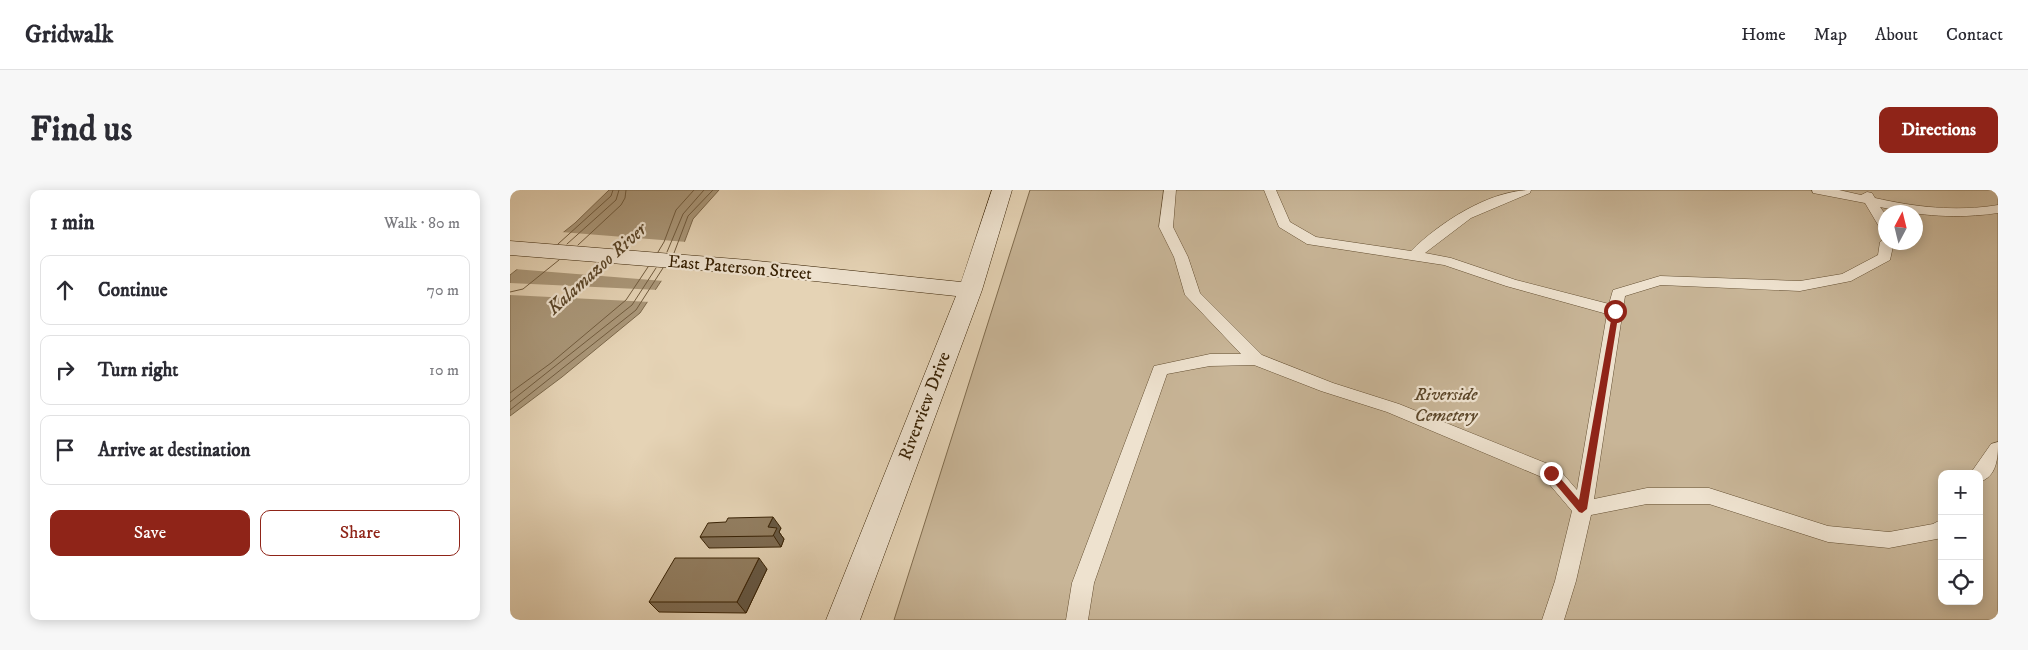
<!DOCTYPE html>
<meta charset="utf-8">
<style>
:root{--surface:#fff;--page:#f7f7f7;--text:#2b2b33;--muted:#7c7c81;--line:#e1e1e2;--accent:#8f2418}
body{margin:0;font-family:"IM FELL DW Pica",serif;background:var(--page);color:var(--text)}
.controls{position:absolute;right:15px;bottom:15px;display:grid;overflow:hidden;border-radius:10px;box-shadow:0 2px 12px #0003}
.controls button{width:45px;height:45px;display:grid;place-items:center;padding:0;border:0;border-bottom:1px solid var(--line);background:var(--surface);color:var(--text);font:25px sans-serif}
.compass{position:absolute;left:1368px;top:15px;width:45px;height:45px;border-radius:50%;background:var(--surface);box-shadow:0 2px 12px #0003;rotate:7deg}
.stop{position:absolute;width:15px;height:15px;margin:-11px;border:4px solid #8f2418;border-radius:50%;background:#fff}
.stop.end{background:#8f2418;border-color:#fff;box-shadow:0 1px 5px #0008}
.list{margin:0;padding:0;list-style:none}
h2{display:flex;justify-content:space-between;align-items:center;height:65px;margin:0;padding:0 20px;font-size:21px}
h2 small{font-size:16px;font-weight:400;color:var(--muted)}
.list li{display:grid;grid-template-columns:32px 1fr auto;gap:15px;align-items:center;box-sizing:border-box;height:70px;margin:0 10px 10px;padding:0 10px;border:1px solid var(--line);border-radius:10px}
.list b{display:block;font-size:19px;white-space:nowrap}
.list em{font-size:16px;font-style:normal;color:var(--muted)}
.actions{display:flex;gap:10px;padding:15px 20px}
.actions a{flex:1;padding:11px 0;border:1px solid var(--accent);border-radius:10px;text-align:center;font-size:18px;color:var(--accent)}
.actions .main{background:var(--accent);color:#fff}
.icon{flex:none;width:28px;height:28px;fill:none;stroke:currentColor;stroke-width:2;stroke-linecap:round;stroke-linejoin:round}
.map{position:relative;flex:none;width:1488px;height:430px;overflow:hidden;border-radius:10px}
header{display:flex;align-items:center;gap:30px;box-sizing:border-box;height:70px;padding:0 25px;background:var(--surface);border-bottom:1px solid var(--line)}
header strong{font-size:24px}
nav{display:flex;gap:28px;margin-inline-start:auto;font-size:18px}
.intro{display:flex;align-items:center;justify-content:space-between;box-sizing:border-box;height:120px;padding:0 30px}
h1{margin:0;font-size:35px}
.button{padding:12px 22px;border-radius:10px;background:var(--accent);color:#fff;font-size:18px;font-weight:700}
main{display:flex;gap:30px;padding:0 30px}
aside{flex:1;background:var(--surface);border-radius:10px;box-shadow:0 2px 12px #0003}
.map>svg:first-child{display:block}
.green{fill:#c8b597;stroke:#806c4e;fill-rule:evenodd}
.water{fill:#aa9779;stroke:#7c684b}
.pier{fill:#e5d3b5}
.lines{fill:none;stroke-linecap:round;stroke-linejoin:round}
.shore{stroke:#715c3f;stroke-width:1}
.lane-casing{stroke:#634e31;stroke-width:1}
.secondary-casing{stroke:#382205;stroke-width:1}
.lane{fill:#eee2cf;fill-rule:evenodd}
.secondary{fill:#eee2cf;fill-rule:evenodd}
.wall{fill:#7e6c53;stroke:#382205}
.shaded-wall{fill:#665844;stroke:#382205}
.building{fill:#927e61;stroke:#382205}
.route{fill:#8f2418}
.labels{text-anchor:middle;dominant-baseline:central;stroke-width:4.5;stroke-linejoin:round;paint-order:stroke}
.street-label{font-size:18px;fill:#382205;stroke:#eee2cf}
.park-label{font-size:18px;font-style:italic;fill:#5c472a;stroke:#eee2cf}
.water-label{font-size:19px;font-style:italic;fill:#5a4528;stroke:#eee2cf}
</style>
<header>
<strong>Gridwalk</strong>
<nav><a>Home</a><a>Map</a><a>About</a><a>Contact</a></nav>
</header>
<div class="intro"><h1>Find us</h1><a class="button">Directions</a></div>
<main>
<aside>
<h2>1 min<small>Walk · 80 m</small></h2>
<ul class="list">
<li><svg class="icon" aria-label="ahead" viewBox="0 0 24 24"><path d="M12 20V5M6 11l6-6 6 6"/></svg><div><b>Continue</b></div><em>70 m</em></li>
<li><svg class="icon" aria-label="right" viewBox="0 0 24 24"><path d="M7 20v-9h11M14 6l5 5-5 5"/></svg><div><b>Turn right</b></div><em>10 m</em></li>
<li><svg class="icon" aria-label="arrive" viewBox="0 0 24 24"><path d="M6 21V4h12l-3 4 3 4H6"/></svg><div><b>Arrive at destination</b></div></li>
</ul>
<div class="actions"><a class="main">Save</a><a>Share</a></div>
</aside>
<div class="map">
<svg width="1488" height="430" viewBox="0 0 1488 430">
<rect width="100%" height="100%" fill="#e5d3b5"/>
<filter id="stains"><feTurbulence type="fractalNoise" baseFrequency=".004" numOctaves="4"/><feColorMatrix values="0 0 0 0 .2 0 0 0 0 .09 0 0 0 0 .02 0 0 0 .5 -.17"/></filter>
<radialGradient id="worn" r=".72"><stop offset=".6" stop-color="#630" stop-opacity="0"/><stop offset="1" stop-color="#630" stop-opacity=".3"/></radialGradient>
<!-- green -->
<path class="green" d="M520,0h968v430h-1104zM1376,22h30v30h-30zM1432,284h37v127h-37z"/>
<!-- water -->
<path class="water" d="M99,0h110l-26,29 -12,32 -41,62 -78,64 -52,39v-141l65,-52z"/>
<!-- pier -->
<path class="pier" d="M51,42l126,10 -4,10 -19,29 -150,-12z
M0,93l149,7 -8,12 -141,-7z"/>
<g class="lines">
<!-- shore -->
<path class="shore" d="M48,54l53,-48 2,-6
M57,54l49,-44 3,-10
M68,55l43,-40 4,-7 1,-8
M148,62l6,-10 12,-32 18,-20
M157,62l16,-38 21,-24
M164,63l14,-37 25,-26
M0,102l13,-3 36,-29
M0,203l41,-30 75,-63 22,-33
M0,212l122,-97 24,-37
M0,220l126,-100 27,-42"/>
<!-- lane casing -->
<g class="lane-casing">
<path id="lane" d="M654,0h12l-3,37 15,30 12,36 62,62 71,28 66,21 159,64 19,22 30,-176 -101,-28 -62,-21 -137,-21 -28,-17 -15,-37h12l14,32 26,15 95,14c29,-29 79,-61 120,-61l-1,3 -59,25 -46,35 26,5 65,22 93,24 4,-14 47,-14 140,5 42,-7 36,-19 2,-13 6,-4v4h8l-4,18 -39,21 -51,10 -139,-6 -36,11 -31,203 53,-11h62l119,38 61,6 44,-8 9,-5v19l-53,10 -61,-6 -119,-38h-62l-56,11 -15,66 -12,39h-22l13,-39 17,-70 -28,-33 -157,-66 -66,-21 -67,-26 -44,1 -43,8 -73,209 -6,37h-22l6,-37 82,-217 56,-12h31l-56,-59 -11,-38 -15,-30z
M1302,0h27l22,5 6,-3 5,1 3,5c41,9 80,14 123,7v8c-41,6 -78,3 -118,-6l6,8v16l-5,-1 -16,-27 -52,-10z
M1488,252c0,16 -1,35 -19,40v-8h-9l21,-30z"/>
</g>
<!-- secondary casing -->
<g class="secondary-casing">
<path id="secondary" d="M482,0h20l-30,100 -122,330h-34l130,-324 -208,-22 -238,-19v-14l238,19 213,22z"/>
</g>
<!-- lane -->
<use href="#lane" class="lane"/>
<!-- secondary -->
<use href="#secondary" class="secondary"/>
</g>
<!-- wall -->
<path class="wall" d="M271,338l-2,4 5,7 -3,8 -72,1 -9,-11z
M257,379l-21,44 -87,-1 -10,-10z"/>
<!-- shaded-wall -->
<path class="shaded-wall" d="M263,327l8,11 -2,4 5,7 -3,8 -13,-20z
M249,368l8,11 -21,44 -9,-11z"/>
<!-- building -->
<path class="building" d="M263,327l-5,10 9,1 -4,8 -73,1 8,-14 18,-1 2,-4z
M165,368h84l-22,44h-88z"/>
<!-- route -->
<path class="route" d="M1103,119l6,2 -32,198 -5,4 -3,-1 -33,-39 5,-3 3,1 25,29z"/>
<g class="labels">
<!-- street labels -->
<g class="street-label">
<text transform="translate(230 78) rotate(5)">East Paterson Street</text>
<text transform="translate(415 216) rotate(-69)">Riverview Drive</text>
</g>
<!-- park labels -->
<g class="park-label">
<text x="936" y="205">Riverside<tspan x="936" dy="21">Cemetery</tspan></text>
</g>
<!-- water labels -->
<g class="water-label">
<text transform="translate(87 79) rotate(-42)">Kalamazoo River</text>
</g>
</g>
<rect width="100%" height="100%" filter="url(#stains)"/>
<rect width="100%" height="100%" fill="url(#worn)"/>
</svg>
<div class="controls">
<button>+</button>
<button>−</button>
<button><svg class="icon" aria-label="locate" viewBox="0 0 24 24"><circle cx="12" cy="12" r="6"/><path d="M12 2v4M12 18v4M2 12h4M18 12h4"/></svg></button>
</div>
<svg class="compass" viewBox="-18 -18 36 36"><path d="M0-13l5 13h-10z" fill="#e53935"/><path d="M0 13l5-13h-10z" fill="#7c7c81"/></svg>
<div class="stop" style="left:1105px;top:121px"></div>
<div class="stop end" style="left:1041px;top:283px"></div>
</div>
</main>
